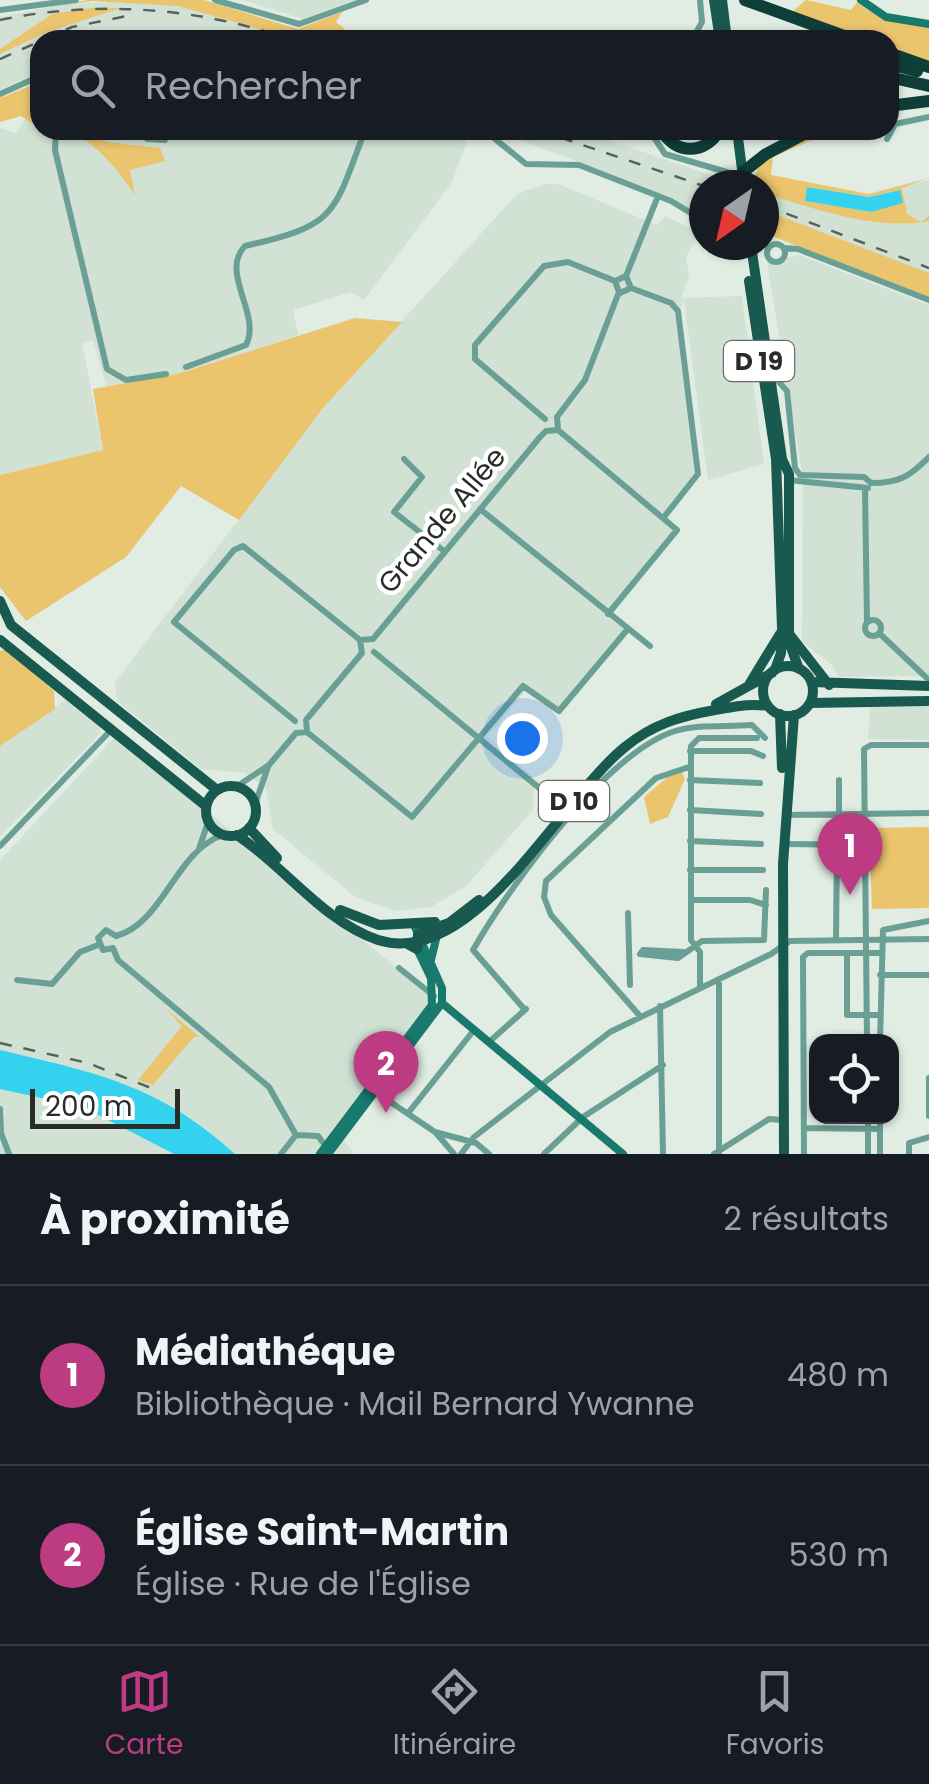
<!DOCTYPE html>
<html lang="fr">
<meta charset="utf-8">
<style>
:root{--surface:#171b24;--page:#242831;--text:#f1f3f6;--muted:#9ea1a6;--line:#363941;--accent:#bd3b83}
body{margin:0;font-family:Poppins,sans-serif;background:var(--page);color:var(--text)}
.controls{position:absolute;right:30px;bottom:30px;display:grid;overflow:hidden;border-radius:20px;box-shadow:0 2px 8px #0004}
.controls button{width:90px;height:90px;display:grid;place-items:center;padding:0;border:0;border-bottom:2px solid var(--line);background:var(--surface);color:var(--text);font:50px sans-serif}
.compass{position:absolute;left:689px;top:170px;width:90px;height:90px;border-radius:50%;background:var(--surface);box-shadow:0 2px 8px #0004;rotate:214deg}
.scale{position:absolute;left:30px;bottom:25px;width:150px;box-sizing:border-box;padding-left:10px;border:5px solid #292d2a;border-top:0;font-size:28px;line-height:35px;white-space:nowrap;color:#292d2a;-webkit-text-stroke:8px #fff;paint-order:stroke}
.you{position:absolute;left:522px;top:738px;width:35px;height:35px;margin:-25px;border:8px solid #fff;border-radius:50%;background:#1a73e8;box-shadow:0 0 0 15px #1a73e833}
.badge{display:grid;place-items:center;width:65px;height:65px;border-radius:50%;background:var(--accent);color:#fff;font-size:32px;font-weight:700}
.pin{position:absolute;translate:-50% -82px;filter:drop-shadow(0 2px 5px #0008)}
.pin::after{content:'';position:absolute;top:52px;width:35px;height:30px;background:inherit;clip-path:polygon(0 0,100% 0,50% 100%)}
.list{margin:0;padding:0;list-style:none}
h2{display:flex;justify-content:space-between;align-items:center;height:130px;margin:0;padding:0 40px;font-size:42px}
h2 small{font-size:32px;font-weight:400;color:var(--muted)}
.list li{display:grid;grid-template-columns:65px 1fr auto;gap:30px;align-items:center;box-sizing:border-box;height:180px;padding:0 40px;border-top:2px solid var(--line)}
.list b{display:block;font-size:38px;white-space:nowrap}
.list p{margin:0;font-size:32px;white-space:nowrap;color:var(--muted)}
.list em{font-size:32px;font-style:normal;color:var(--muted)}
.icon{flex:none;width:55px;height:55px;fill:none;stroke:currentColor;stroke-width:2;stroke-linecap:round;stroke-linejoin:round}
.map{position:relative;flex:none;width:929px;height:1154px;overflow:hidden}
.search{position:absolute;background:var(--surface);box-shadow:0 2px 8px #0004;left:30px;right:30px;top:30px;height:110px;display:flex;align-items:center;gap:25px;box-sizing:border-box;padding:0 35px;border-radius:30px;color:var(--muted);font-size:38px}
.sheet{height:490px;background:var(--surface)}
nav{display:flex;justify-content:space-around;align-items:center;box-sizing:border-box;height:140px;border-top:2px solid var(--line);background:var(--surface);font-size:28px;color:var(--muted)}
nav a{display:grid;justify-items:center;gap:5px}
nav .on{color:var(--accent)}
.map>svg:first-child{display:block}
.built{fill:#d1e2d4}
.green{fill:#ebc46e;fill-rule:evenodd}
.water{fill:#34d2ef}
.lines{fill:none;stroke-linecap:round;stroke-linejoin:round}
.street{stroke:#6a9f95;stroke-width:6}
.secondary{stroke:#187a6d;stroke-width:8}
.primary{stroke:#185950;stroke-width:10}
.highway{stroke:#0e3e37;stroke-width:12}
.rail{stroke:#5a605b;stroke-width:2.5;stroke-dasharray:12 12;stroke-linecap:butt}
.labels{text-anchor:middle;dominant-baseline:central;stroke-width:9;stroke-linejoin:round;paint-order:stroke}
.shield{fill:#fff;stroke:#696c6a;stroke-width:2.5}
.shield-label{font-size:25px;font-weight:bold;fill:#292d2a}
.street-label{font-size:28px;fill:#292d2a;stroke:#fff}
</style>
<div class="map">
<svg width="929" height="1154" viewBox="0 0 929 1154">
<rect width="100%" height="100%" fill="#e1ece2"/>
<!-- built -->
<path class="built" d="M58,0l9,4 93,-4 167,40h-287v31l-40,19v-73l50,-10z
M242,0h113l-52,19z
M25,119l12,10 30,1 22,12 14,-4 -12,-8h380l-19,52 -88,118 -13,-8 -58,18 5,25 -121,39 -70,14 -14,-48 -11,3 21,107 -103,25v-347l15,5z
M494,130h86l159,55h-35v34l-88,-43z
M929,180v110l-165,-69v-27l111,22 31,-7 -4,-22z
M545,184h13l99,41 9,-9 33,17 -13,24 3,20 -8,21 61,-2 22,168 -56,16 -24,-179 -5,9 20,164 -34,43 13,11 -70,84 20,18 -70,83 -31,-24 -40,48 53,46 -7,8v19l-67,76 -35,21 -36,4 -40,-14 -82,-68 -7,-40 -20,-16 -45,-4 -84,-68 -2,-18 208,-275 194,-214z
M799,255l130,50v371l-90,1 -8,-13 -29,-22 1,-163 -36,-216z
M67,699l33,27v8l-100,103v-91z
M870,706l59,1v33l-61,-1z
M116,736l309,255 11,15 -92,135 10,13h-354v-294z"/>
<!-- green -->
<path class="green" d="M87,0h117l94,29 44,-17 -6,10 22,18h-60l-120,-34 -86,-5 -27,4z
M753,0l40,11 13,-11 45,10 6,-8c24,21 45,15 72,26v35l-40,-14v-9h-23z
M92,8h29l-74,24 -47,22v-5l52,-35z
M40,82l-11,8 4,8 7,-5v36l-19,-13 -21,6v-24z
M67,130h14l26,12 53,6 5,13 -35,9 5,25c-17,-25 -39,-53 -68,-65z
M821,130h15l-63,27 -2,18 98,19 60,-16 -27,10 5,26 14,8 8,-6v5c-54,10 -112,-12 -164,-27l-1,-9h-13l10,-24zM808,187l61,10 30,-7 -28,22 -66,-11z
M764,210l165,63v24l-165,-64z
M355,318l47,4 -79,86 -84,112 -58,-34 -55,71 -100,64 -26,-34v-112l103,-25 -10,-61 84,-15z
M6,649l48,42 1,18 -55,37v-95z
M671,774l11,-2 3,7 -17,38 -18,7 -6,-27z
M929,827v81l-57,1 -3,-81z
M164,1007l36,30h-6l-41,48 -15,-5 44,-54z"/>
<!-- water -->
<path class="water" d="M807,187l62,10 31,-7 3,13 -32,9 -66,-11z
M0,1050c96,23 158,34 235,104h-61l-91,-47 -83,-18z"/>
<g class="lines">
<!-- street -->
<path class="street" d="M215,0l84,24 67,-24
M0,10l76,-10
M692,40l10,-18 -2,-22
M0,94l40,-18
M889,118l6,6 34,-7
M56,130l-1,20 52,219 19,11 40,-6
M142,130l5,9 18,1 5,-10
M484,130l42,34 53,1 92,36 33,20
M649,130l16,24 72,21 6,-3
M887,139l8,-15
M767 253a9 9 0 1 1 18 0a9 9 0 1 1-18 0Z
M730,245l11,6 11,-2
M784,248l14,1 131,51
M631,288l40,15 7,8 20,163 -34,43
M620,293l11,-5 -5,-12 32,-80
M186,367l60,-22c16,-31 -27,-72 -1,-99 92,-21 88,-30 120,-116
M770,372l17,19 8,77 5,7 64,2 7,6c28,0 38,-6 58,-26
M545,419l-70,-60v-14l69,-79 24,-4 47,19
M558,430l119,100 -69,84
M404,459l18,18 -28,35 50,39
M788,480l80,8
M865,489l2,133
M480,509l170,137
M865 628a8 8 0 1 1 16 0a8 8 0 1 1-16 0Z
M879,633l50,47
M374,652l187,154
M295,721l-121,-99 60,-72 9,-4 117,94
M307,732l105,85 111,-131 36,25 68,-81
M690,751h61l12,5
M690,780l70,3
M839,780v35
M236,787l33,-22 27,-32 11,-1 -1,-12 56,-67 -2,-13 13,-1 167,-202 6,-6 12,-1 -1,-13 28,-37 34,-88 -4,-11 11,-5
M255,804l13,-37
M690,810l71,4
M785,815l144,-2
M690,841l71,3
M787,844l77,1
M0,846l111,-116
M199,849l9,-27
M690,870h73
M691,900h59l16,5
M628,913l2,72
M116,936c48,-13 59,-85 107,-101
M836,938l1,-92
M113,948l5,12 151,127 27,48
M113,948l-10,2 -5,-12 8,-8 10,6
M683,952l-40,-2 -3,4 38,4 24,-17 62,-1 2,-50
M847,954v61h33
M399,968l35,28
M880,975h49
M719,979v175
M17,980l35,4 28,-32 18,-7
M700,986v-34l-9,-12v-194l8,-8h58
M660,1006l3,148
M525,1010l-52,-60c36,-63 133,-197 202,-219 23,-7 52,-4 77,-6l13,13
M640,1016l-89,-101 -7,-18 2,-16 110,-103 33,-11
M489,1042l37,-33
M867,1042l-3,-293 7,-4h58
M880,1042l3,-112 46,-9
M929,1078v38
M377,1093l58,39 41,11 13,11
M0,1109l1,24
M409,1112l65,-82
M868,1116v38
M880,1116v38
M804,1128l76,1
M1,1133l8,21
M436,1133l18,21
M296,1135l22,1 9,12
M281,1154l15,-19
M461,1154l13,-17 136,-105 161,-78 19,-13 139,-2
M544,1154l39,-37 80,-52
M714,1154l55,-35 14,1
M804,1154l-1,-197 5,-4h72
M909,1154v-11l20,-6"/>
<!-- secondary -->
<path class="secondary" d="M861,0l25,17 43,7
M414,925l28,63v15l181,151
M431,960l6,-25
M320,1154l112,-149 -1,-27 -14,-29
M328,1154l114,-151"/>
<!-- primary -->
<path class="primary" d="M714,0l6,40
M722,0l5,40
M737,130l7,55
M751,245l31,214 7,15v168l10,27
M749,281l27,178 6,169 -1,25 -6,17
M0,601l11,24 206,165
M790,635l39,50
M0,640l206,166
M763 691a25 25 0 1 1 50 0a25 25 0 1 1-50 0Z
M812,682l117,4
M750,683l30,-49
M810,703l119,-2
M716,704l56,-31
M780,714l2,54
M206 811a25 25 0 1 1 50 0a25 25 0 1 1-50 0Z
M249,828l28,30
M237,835c47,31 87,87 141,105 96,30 183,-142 247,-193 28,-23 56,-31 90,-37 19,-3 34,-7 53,-4
M340,910l39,15 56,-3
M406,943l11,6 1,-15 31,-11 30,-23
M784,1154l-1,-290 11,-149"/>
<!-- highway -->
<path class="highway" d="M745,0l110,40
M889,53l40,14
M889,64l28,7
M889,77l40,9
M889,106l40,-5
M661,130c15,25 43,25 59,0
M743,172l23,-18 46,-24"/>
<!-- rail -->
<path class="rail" d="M0,20c96,-20 199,-13 292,20
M0,59l72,-32 55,-11
M538,130l166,56
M764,205l165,63
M0,1043l88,20 63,25"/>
</g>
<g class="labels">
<!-- shield labels -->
<g class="shield">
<rect x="724" y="341" width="70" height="40" rx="8"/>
<rect x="539" y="781" width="70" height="40" rx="8"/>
</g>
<g class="shield-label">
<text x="759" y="361">D 19</text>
<text x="574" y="801">D 10</text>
</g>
<!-- street labels -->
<g class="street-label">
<text transform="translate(442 520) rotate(-50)">Grande Allée</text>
</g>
</g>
</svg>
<div class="controls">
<button><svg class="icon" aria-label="locate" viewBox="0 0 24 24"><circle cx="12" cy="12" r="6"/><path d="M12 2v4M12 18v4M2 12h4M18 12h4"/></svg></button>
</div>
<svg class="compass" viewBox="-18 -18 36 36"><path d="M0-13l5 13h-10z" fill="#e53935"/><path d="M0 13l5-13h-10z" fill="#9ea1a6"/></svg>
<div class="scale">200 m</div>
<div class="you"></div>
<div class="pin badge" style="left:850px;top:895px">1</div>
<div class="pin badge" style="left:386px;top:1113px">2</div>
<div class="search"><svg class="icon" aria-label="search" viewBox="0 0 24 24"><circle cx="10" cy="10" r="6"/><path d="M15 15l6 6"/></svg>Rechercher</div>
</div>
<section class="sheet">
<h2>À proximité<small>2 résultats</small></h2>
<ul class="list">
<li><span class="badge">1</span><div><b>Médiathéque</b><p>Bibliothèque · Mail Bernard Ywanne</p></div><em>480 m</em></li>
<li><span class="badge">2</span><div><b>Église Saint-Martin</b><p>Église · Rue de l'Église</p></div><em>530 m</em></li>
</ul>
</section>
<nav>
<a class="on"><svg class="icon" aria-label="map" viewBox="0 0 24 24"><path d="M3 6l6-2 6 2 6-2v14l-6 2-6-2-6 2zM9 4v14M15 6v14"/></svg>Carte</a>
<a><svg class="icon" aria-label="directions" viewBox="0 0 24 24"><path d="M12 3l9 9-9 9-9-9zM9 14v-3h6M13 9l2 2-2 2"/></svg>Itinéraire</a>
<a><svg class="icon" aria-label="saved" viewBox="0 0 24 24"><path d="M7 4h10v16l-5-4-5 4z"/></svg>Favoris</a>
</nav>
